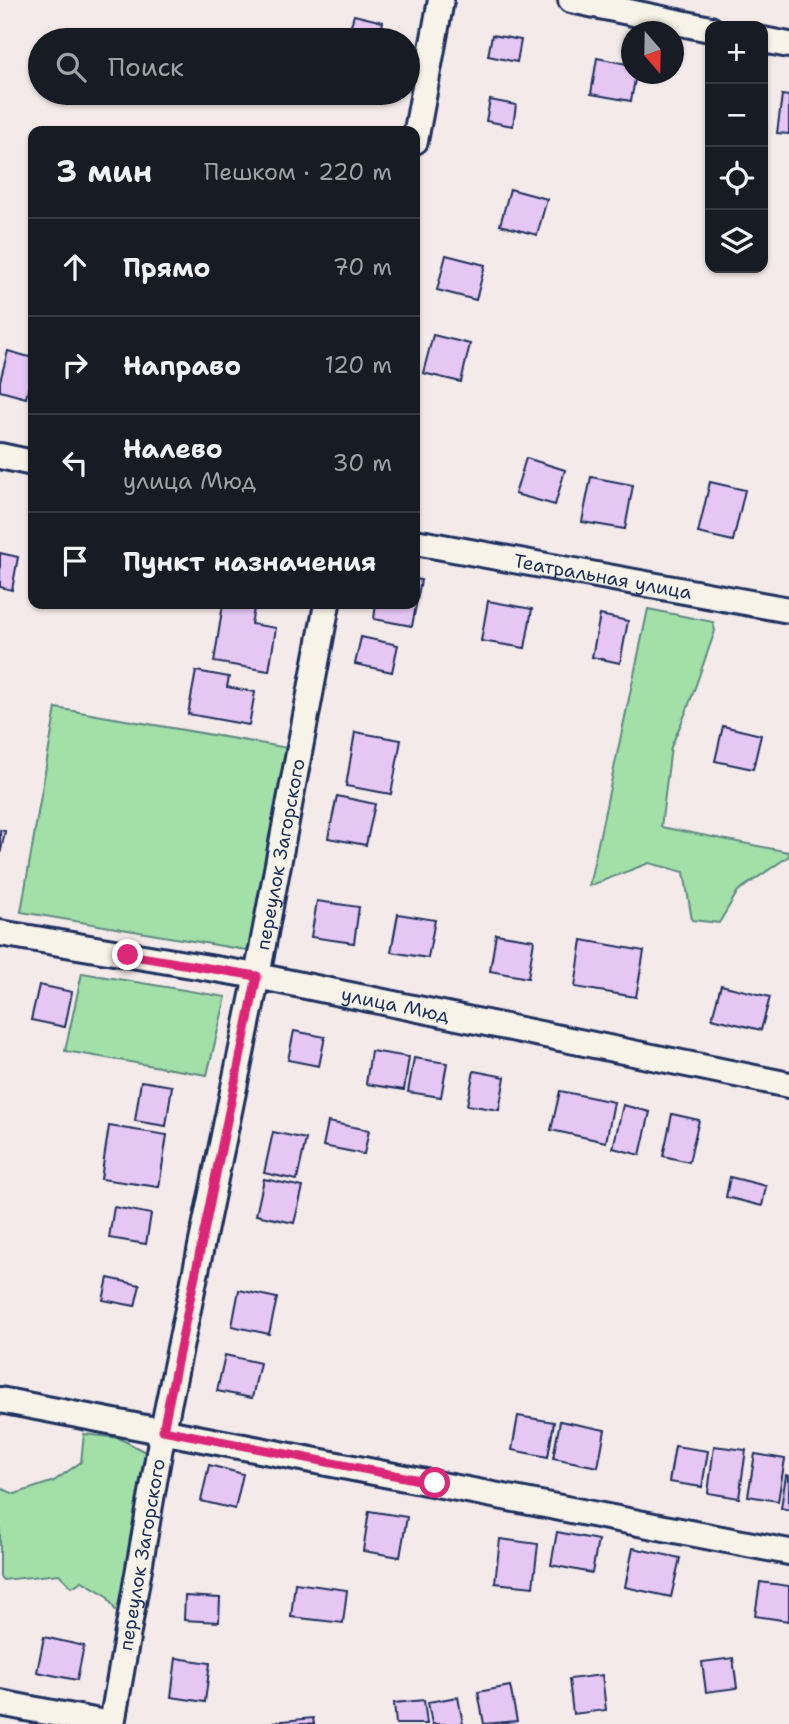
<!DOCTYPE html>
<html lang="ru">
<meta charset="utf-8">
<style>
:root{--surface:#171b24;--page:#242831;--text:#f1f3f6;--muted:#9ea1a6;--line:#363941}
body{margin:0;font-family:"Shantell Sans",sans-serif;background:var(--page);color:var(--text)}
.controls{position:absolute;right:21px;top:21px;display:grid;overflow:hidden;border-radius:14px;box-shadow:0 2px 5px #0004}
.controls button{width:63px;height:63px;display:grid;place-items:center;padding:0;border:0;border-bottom:2px solid var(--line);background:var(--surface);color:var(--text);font:35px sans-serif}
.compass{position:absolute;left:621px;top:21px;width:63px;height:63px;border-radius:50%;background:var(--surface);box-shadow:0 2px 5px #0004;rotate:160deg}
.stop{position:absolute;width:21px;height:21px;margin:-16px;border:5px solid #db2777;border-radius:50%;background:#fff}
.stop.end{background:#db2777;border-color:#fff;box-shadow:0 2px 7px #0008}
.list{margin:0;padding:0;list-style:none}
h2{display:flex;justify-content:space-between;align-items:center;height:91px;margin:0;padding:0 28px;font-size:30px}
h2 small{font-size:23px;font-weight:400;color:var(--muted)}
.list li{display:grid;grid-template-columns:46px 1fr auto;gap:21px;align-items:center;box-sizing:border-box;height:98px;padding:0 28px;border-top:2px solid var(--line)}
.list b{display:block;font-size:26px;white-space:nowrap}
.list p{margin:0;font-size:23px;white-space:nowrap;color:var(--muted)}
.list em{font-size:23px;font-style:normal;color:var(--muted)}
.icon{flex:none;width:38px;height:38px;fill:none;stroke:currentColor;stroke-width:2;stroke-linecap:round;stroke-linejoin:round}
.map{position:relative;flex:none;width:789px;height:1724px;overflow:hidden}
.search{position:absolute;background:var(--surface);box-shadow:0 2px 5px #0004;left:28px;top:28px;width:392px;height:77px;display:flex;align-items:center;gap:18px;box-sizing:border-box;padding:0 24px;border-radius:38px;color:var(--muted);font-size:26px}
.panel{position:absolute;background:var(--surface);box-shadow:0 2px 5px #0004;left:28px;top:126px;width:392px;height:483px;border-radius:14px}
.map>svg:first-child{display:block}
.green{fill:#a2e0a8;stroke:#5e8883;stroke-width:2}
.building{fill:#e6c7f4;stroke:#1b2f5e;stroke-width:2}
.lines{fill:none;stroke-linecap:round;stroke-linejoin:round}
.street-casing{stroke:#1b2f5e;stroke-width:30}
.street{stroke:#f7f3e8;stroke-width:24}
.route{stroke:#db2777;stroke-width:9}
.labels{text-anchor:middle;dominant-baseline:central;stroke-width:5;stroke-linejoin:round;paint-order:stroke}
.street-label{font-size:19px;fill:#1b2f5e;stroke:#f7f3e8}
</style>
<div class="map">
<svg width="789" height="1724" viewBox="0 0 789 1724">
<rect width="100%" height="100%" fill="#f4eaea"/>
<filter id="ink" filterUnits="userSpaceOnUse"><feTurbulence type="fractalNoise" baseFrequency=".0143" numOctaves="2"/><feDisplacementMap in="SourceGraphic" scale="14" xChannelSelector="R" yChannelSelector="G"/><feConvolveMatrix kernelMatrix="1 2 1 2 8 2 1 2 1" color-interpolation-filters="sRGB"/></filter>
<g filter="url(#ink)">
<!-- green -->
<path class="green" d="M648,609l65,13 2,9 -28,79 -16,37 -10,80 128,25v4l-51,35 -19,32 -27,-3 -8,-48 -35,-9 -60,23z
M56,708l232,40 -36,203 -231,-39z
M82,973l144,24 -19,78 -142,-24z
M84,1434l35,4 32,17 -12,37 -1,20 -19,104 -13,-21 -24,-14 -10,6 -13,-13 -56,6 -3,-3v-89l15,6 39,-13 27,-19z"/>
<!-- building -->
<path class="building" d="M354,15l29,7 -4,18h-15l-16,-4z
M492,35l29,5 -4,22 -29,-6z
M597,58l35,7v9h4l-5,27 -40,-7z
M782,95l7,1v38l-12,-1z
M490,100l26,5 -3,21 -27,-5z
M510,189l37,10 -10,36 -37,-10z
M446,255l39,10 -9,35 -39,-10z
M433,335l37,9 -9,38 -38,-9z
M8,351l25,7v12l-7,28 -26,-7v-10z
M526,458l39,12 -10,35 -40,-11z
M591,477l42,8 -8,44 -43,-7z
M710,482l35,8 -12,51 -35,-8z
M0,553l18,4 -6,33 -12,-3z
M415,579l6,1 -9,46 -38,-7 2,-15h39z
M488,601l44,8 -7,39 -44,-7z
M223,604l31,5 -3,15 25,4 -7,43 -55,-9z
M600,615l28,6 -8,42 -28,-6z
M361,637l37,8 -6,27 -37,-8z
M196,671l33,6 -2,10 28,5 -6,33 -61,-11z
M723,726l38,9 -8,34 -38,-8z
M355,732l46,8 -10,54 -45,-8z
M337,796l38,8 -9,41 -38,-7z
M0,830l5,1 -5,24z
M317,901l42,6 -5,36 -43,-6z
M398,914l37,6 -7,38 -37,-6z
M496,934l38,6 -6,38 -38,-7z
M582,940l62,11 -8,46 -61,-10z
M39,985l33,7 -7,35 -34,-7z
M721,985l49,12 -9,33 -49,-12z
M294,1031l31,6 -6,29 -31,-6z
M371,1051l38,6 -5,33 -38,-6z
M414,1058l33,5 -6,34 -33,-5z
M474,1071l31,6 -6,33 -32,-5z
M141,1081l31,5 -6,40 -31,-5z
M560,1091l54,11 -8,40 -55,-12z
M623,1105l27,7 -10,43 -27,-7z
M672,1114l27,6 -10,42 -26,-6z
M328,1122l41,8 -5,24 -41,-8z
M109,1126l58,9 -8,52 -58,-8z
M273,1132l33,7 -9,41 -33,-7z
M730,1177l36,9 -4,20 -36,-9z
M264,1179l39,8 -9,36 -38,-8z
M114,1207l37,7 -5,30 -37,-6z
M108,1278l32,7 -5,21 -32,-6z
M239,1290l38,8 -8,36 -37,-8z
M225,1355l35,8 -8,35 -35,-7z
M518,1416l36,6 -6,35 -36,-7z
M560,1421l45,9 -7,37 -45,-9z
M675,1446l33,5 -6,36 -33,-5z
M714,1446l32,4 -7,48 -31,-5z
M755,1454l30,5 -7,42 -30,-5z
M209,1465l34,9 -8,35 -34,-8z
M786,1475l3,1v34l-8,-2z
M369,1511l38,6 -7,40 -37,-6z
M557,1532l41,8 -6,33 -41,-8z
M500,1539l38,5 -5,43 -38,-4z
M633,1548l47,10 -9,39 -46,-10z
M760,1582l29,4v35l-34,-5z
M295,1583l52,7 -4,33 -52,-6z
M185,1596l35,2 -1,24 -35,-2z
M44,1637l40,9 -7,34 -40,-8z
M176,1658l34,5 -5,39 -34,-5z
M733,1658l4,30 -31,4 -4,-30z
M602,1675l4,35 -33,4 -4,-35z
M510,1686l7,35 -33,3 -6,-32z
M458,1697l5,27h-31l-4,-22z
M424,1700l3,24h-31l-2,-21z
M313,1718l1,6h-41v-2z"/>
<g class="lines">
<!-- street casing -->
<g class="street-casing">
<g id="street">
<path d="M571,0l139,29"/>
<path d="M763,40l26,5"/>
<path d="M415,141l26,-141"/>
<path d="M0,456l33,7"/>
<path id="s1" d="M415,542l374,68"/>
<path id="s2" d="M0,933l257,43 532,109"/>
<path d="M0,1400l789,152"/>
<path d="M0,1703l110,21"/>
<path id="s3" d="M112,1724l51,-294 94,-454 70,-372"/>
</g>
</g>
<!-- street -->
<use href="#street" class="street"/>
</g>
</g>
<g class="lines" filter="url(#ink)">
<!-- route -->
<path class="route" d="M128,955l129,21 -94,454 272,53"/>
</g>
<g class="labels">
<!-- street labels -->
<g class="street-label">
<text stroke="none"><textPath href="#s1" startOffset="191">Театральная улица</textPath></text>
<text stroke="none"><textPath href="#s3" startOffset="886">переулок Загорского</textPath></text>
<text stroke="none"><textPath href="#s2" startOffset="402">улица Мюд</textPath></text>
<text stroke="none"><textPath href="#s3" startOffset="172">переулок Загорского</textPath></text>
</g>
</g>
</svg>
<div class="controls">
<button>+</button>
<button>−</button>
<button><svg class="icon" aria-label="locate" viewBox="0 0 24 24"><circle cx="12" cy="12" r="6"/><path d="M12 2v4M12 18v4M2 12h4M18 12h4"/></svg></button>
<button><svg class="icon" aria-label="layers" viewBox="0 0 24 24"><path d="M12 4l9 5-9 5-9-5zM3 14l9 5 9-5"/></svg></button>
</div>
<svg class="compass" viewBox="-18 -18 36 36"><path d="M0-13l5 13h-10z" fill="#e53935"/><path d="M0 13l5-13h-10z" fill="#9ea1a6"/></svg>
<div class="stop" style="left:435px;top:1483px"></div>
<div class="stop end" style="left:128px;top:955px"></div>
<div class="search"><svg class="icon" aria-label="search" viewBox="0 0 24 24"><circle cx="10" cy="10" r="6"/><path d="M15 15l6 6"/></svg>Поиск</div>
<section class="panel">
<h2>3 мин<small>Пешком · 220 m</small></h2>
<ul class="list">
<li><svg class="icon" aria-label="ahead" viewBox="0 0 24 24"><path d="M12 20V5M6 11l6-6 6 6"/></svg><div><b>Прямо</b></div><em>70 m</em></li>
<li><svg class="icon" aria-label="right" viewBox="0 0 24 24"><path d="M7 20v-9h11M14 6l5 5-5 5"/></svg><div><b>Направо</b></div><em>120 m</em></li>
<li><svg class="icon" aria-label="left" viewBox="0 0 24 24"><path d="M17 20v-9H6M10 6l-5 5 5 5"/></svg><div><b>Налево</b><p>улица Мюд</p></div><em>30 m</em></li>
<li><svg class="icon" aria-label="arrive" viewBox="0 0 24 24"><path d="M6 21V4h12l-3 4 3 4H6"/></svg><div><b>Пункт назначения</b></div></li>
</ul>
</section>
</div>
